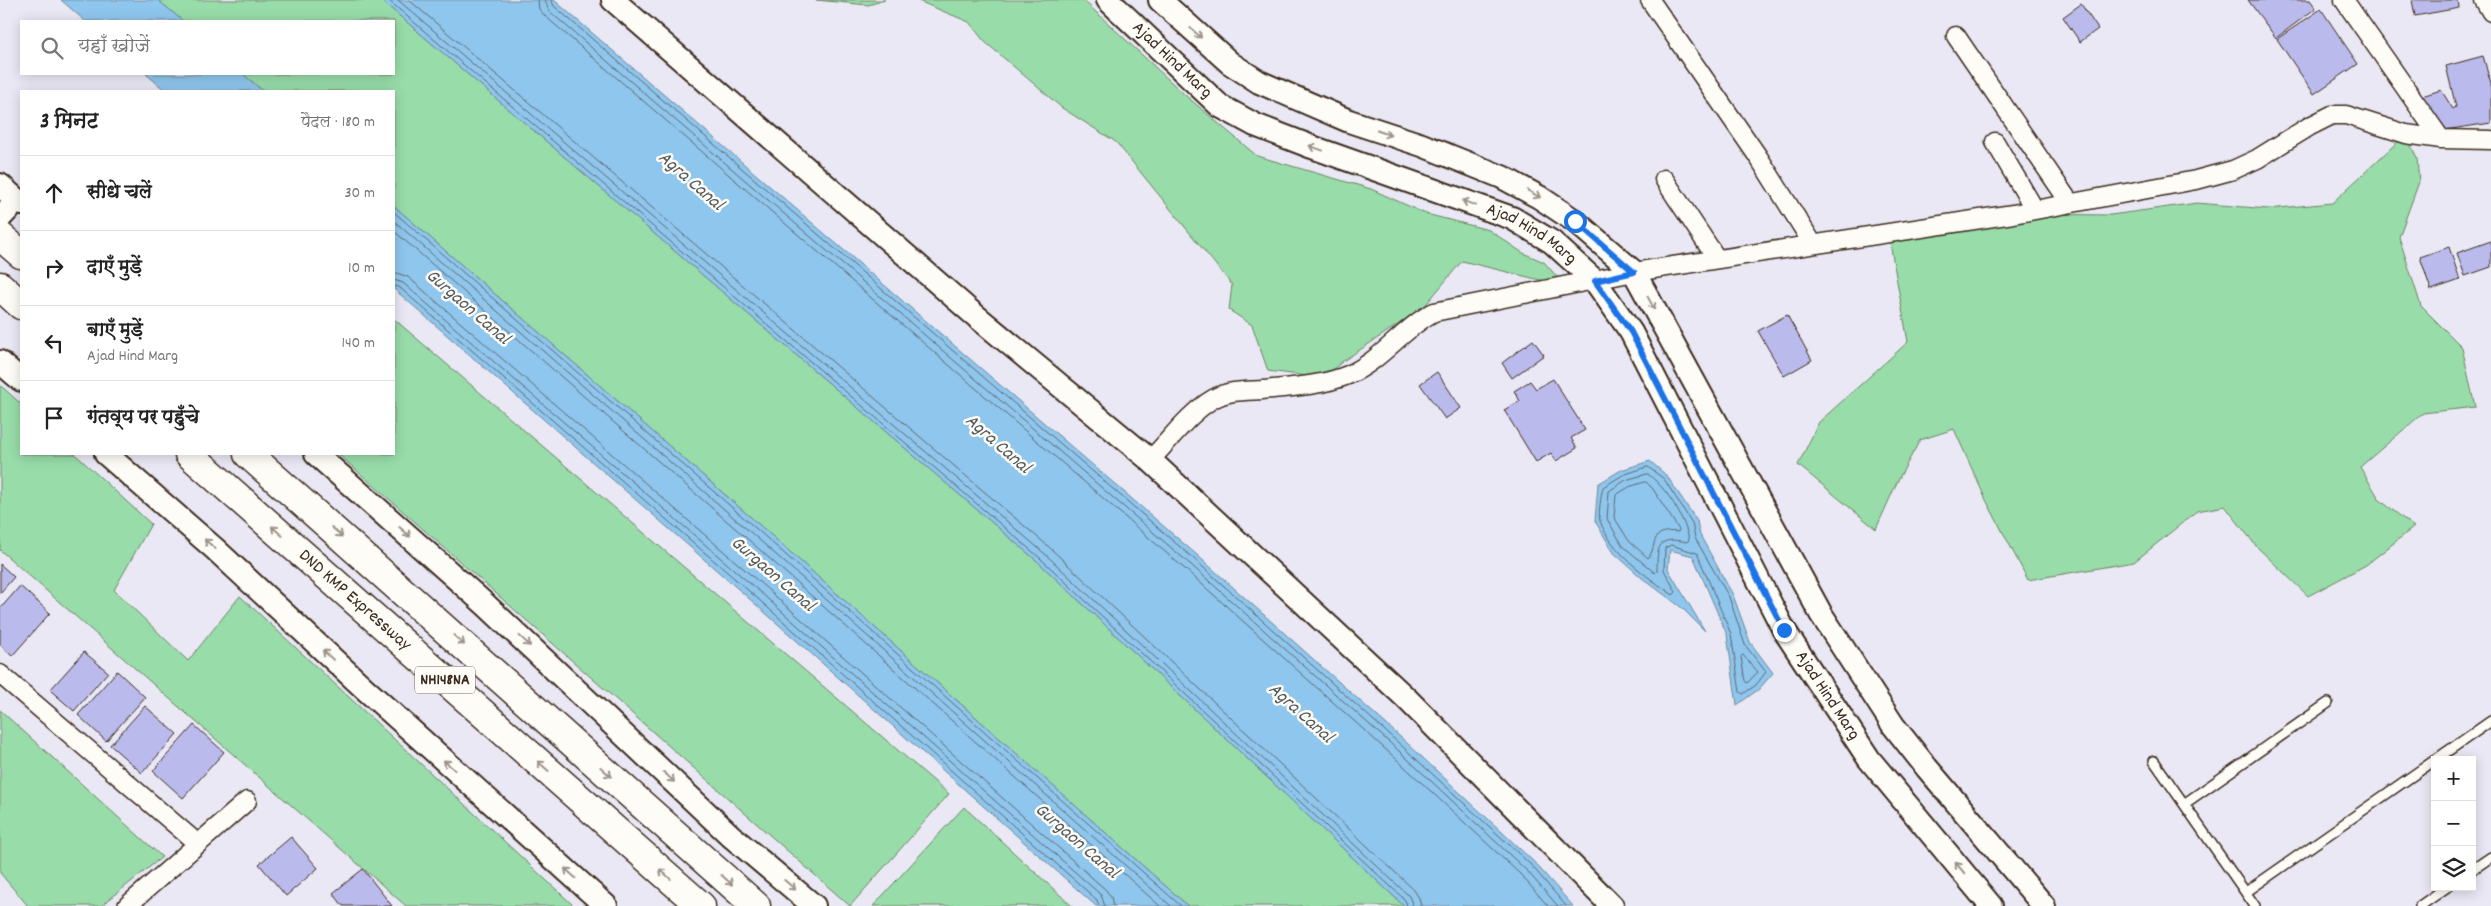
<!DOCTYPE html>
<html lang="hi">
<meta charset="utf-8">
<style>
:root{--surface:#fff;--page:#f2f2f2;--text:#222;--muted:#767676;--line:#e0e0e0}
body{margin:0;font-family:Dekko,"Playpen Sans Deva",sans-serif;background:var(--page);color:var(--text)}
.controls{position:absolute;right:15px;bottom:15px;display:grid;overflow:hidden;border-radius:0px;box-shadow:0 2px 12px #0003}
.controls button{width:45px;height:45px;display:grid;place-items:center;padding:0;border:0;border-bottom:1px solid var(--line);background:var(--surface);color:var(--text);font:25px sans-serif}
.stop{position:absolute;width:15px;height:15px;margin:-11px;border:4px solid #1a73e8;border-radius:50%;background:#fff}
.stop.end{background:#1a73e8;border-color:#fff;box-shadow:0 1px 5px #0008}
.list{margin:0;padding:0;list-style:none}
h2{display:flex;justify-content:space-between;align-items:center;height:65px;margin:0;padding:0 20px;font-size:21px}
h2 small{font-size:16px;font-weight:400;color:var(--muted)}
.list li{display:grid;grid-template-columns:32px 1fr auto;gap:15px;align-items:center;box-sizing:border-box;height:75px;padding:0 20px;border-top:1px solid var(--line)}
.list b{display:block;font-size:19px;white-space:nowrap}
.list p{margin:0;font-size:16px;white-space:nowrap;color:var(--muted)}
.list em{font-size:16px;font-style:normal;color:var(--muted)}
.icon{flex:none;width:28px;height:28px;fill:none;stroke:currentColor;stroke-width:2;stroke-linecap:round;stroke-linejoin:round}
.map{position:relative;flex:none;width:2491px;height:906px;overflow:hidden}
.search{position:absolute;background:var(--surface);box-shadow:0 2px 12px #0003;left:20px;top:20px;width:375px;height:55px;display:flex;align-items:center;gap:12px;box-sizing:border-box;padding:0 18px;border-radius:0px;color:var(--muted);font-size:19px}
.panel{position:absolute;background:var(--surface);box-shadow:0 2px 12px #0003;left:20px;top:90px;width:375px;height:365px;border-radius:0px}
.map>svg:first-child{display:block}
.green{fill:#98dca9;stroke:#6a8364}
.water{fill:#8fc6ed;stroke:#6d889a}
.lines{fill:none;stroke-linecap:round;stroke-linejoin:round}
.shore{stroke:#5d6871;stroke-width:1}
.building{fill:#bbbaec;stroke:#3b2a1e}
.service-casing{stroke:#3b2a1e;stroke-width:12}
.minor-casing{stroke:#3b2a1e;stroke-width:21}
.tertiary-casing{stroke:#3b2a1e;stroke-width:26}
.trunk-casing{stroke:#3b2a1e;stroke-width:31}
.service{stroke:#fdfcf7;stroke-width:9}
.minor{stroke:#fdfcf7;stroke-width:18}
.tertiary{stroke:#fdfcf7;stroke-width:22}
.trunk{stroke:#fdfcf7;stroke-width:28}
.oneway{stroke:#9c938a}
.route{stroke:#1a73e8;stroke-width:6}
.labels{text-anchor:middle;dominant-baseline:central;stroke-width:5;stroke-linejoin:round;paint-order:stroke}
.shield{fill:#fdfcf7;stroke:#75695f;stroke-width:1}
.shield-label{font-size:16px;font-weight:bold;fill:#3b2a1e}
.street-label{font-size:18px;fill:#3b2a1e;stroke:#fdfcf7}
.water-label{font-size:19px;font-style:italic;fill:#54595c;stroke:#fdfcf7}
</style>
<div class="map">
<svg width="2491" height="906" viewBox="0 0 2491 906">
<rect width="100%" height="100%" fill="#e9e8f4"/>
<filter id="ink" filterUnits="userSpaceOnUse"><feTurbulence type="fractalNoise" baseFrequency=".02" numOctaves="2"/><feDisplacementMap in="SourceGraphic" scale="10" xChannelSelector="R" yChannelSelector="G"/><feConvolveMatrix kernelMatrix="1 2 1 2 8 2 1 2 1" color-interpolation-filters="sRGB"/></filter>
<g filter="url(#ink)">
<!-- green -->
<path class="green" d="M158,0h223l656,561 367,345h-216l-425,-378 -369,-322v-115h-131l-20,-17h151v-53h-211z
M816,0h69l-17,5z
M916,0h167l102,95 72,61 114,33 55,25 63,16 34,23 21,9 21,24 -103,-25 -39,47 -80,53 -20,17 -55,-7 -16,-46 -23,-15 3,-25 -116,-143 -54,-34 -78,-67 -15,-19z
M2406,134l11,25 2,23 -20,55 22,69 41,41 13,60 -52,6 -63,54 20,33 34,27 -48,38 -58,31 -52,-50 -31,-40 -28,5 -63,51 -106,18 -42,-80 -32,-71 -34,11 -22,40 -22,49 -78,-64 21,-43 89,-80 -20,-110 125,-18 98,1 86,-12 71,6 64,-6z
M394,319l555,475 -99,112 -512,-452h56z
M0,385l21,19v50h54l76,70 -37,66 74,71 52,-65 334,310h-168l-406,-356z
M0,710l162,147 -61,49h-73l-28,-33z
M964,807l108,99h-199z"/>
<!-- water -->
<path class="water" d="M61,0h97l25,21h-98z
M381,0h173l643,555 210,188 127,119 39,44h-169l-367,-345z
M146,74h97l20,17h-97z
M394,206l369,322 425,378h-92l-343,-304 -359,-313z
M1650,461l17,15 30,45 3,14 33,60 17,47 23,31 -14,16 -22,16 -10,-70 -34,-79 -23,-6 -2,19 37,62 -23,-23 -40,-30 -28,-25 -19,-32 3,-37 23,-14z"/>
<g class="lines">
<!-- shore -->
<path class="shore" d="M388,0l652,558 365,342 2,6
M398,0l646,553 365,343 4,10
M409,0l640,547 365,343 5,8 2,8
M538,0l1,9 6,7 640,553 209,188 127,118 27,31
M545,0l4,11 641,553 209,187 127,119 32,36
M551,0l3,6 640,553 209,188 128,118 35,41
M394,212l366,320 421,374
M394,221l362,316 415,369
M394,231l357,311 409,364
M394,272l14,5 358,311 340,302 5,7 2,9
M394,280l9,3 358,310 340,302 4,11
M394,286l5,1 358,311 340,302 2,6
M1648,467l16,12 28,44 3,15 34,59 16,48 21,27 -10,13 -13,9 -3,-2 -9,-58 -34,-81 -26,-8 -6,3 -1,22 12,22 -3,3c-27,-19 -61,-42 -73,-74 -2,-8 1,-25 3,-34l20,-12z
M1648,474c19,15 36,42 41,66l-2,2c-29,-6 -30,3 -30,29l-2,2 -32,-27 -16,-27 2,-28 17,-11z
M1646,482l7,7 26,41 -1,2c-30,-4 -20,15 -30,26l-19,-17 -15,-24 2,-22 13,-8z
M1743,655l15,17 -11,11 -2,-2 -4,-24z"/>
</g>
<!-- building -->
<path class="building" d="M2248,0h62l6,8 -40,30z
M2412,0h46l1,8 -44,8z
M2081,4l17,25 -18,13 -17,-25z
M2321,9l37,55 -44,30 -37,-55z
M2483,56l8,27v40l-47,7 -22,-34 19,-6 12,19 3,-2 -10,-41z
M2491,241v26l-26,9 -8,-23z
M2449,247l11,33 -29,10 -11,-33z
M1787,315l25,45 -28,16 -26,-45z
M1533,340l11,15 -32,23 -10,-15z
M1437,372l24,36 -16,11 -25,-35z
M1553,379l32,51 -14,8 6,10 -21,13 -5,-8 -15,9 -32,-52 16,-9 -6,-10 16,-10 6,8z
M0,564l14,13 -14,16z
M20,586l30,27 -38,43 -12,-11v-36z
M84,652l24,20 -34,39 -24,-21z
M117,671l28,26 -39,44 -28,-26z
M145,706l32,28 -35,39 -32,-28z
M194,725l30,27 -41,46 -30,-27z
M291,837l27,31 -32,28 -27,-32z
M363,869l29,37h-49l-10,-13z"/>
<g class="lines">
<!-- service casing -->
<g class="service-casing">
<path id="service" d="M2435,760l56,-39
M2154,761l101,145
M2184,804l144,-101
M2472,870l19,-13
M2246,892l189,-132
M2420,906l27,-19"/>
</g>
<!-- minor casing -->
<g class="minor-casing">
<path id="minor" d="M1650,0l109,158 54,86
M2344,0l97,139
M2484,0l7,12
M1956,36l114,167
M1995,142l40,68
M1664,179l53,80
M1150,460c20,-20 39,-47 63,-61 15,-9 33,-8 49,-9 29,-3 59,-4 86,-15 33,-14 55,-47 86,-63l200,-40 379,-58 183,-34 37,-10 24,-11 53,-33 22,-11h14l60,19 35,5 50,1
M0,674l198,170
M127,906l120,-105"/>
</g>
<!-- tertiary casing -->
<g class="tertiary-casing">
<g id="tertiary">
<path d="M613,0l357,311 180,149 256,238 206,208"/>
<path id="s1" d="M1108,0l112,106 35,19 57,22 200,71 40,24 43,39 36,51 153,298 85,129 122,147"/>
<path d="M1160,0l70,63 29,19 90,39 73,24 80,32 37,20 36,24 59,51 187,342 72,111 34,43 117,138"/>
<path d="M0,185l21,19"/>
<path d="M0,218l17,-18"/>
<path d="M0,362l21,18"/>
<path d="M106,454l109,95 149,139 242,218"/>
<path d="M316,454l170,151 245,231 83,70"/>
</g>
</g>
<!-- trunk casing -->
<g class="trunk-casing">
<g id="trunk">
<path d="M0,236l21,18"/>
<path d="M0,286l21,19"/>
<path id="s2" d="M189,454l512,452"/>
<path d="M248,454l508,452"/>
</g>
</g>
<!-- service -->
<use href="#service" class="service"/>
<!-- minor -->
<use href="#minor" class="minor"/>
<!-- tertiary -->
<use href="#tertiary" class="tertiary"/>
<!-- trunk -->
<use href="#trunk" class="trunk"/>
</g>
<!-- one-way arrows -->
<defs><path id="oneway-shaft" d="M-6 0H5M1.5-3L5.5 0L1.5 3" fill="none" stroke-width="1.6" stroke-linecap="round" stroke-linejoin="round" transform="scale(1.25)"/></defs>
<g class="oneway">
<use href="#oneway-shaft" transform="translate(1196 33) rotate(42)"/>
<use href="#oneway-shaft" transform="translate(1384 133) rotate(19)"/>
<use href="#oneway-shaft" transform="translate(1316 148) rotate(-160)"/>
<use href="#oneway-shaft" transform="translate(1534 194) rotate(29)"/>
<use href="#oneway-shaft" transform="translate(1469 203) rotate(-160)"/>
<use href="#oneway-shaft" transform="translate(1651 303) rotate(62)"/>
<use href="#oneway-shaft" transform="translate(277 531) rotate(-139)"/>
<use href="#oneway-shaft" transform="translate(337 532) rotate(41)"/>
<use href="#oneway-shaft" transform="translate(405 532) rotate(41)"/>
<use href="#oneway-shaft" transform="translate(210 544) rotate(-139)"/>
<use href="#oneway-shaft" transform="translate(459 640) rotate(42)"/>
<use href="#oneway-shaft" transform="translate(525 641) rotate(43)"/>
<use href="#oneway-shaft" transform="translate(328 655) rotate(-137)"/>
<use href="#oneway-shaft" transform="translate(449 765) rotate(-138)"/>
<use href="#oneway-shaft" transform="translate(543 766) rotate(-139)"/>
<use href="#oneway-shaft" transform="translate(606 772) rotate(42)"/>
<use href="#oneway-shaft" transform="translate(669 777) rotate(43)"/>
<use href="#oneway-shaft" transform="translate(1960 868) rotate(-130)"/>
<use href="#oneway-shaft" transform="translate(570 873) rotate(-138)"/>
<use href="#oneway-shaft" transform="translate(665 874) rotate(-138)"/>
<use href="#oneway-shaft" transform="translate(727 880) rotate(42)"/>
<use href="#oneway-shaft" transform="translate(790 885) rotate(41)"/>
</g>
</g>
<g class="lines" filter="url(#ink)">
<!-- route -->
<path class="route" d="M1575,221l59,51 -39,9 36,51 153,298"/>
</g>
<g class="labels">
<!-- shield labels -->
<rect class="shield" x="415" y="666.5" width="60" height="27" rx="4"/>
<g class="shield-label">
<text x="445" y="680">NH148NA</text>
</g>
<!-- street labels -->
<g class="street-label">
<text stroke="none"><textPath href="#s1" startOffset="88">Ajad Hind Marg</textPath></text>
<text stroke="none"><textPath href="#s1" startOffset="492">Ajad Hind Marg</textPath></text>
<text stroke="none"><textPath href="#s2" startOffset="221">DND KMP Expressway</textPath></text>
<text stroke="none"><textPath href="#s1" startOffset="1048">Ajad Hind Marg</textPath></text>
</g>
<!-- water labels -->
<g class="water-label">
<text transform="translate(690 182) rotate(41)">Agra Canal</text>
<text transform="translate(467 308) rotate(41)">Gurgaon Canal</text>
<text transform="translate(997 445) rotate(41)">Agra Canal</text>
<text transform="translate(772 575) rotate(41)">Gurgaon Canal</text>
<text transform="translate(1300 714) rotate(42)">Agra Canal</text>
<text transform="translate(1076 842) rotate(41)">Gurgaon Canal</text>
</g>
</g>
</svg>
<div class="controls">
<button>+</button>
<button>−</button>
<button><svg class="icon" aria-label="layers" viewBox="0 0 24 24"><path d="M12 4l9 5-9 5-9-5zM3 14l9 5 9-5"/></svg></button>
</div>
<div class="stop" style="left:1575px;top:221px"></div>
<div class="stop end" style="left:1784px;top:630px"></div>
<div class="search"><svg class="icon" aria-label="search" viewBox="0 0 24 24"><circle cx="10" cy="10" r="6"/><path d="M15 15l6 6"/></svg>यहाँ खोजें</div>
<section class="panel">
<h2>3 मिनट<small>पैदल · 180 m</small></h2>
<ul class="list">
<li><svg class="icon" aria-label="ahead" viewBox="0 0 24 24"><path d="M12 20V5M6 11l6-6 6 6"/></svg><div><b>सीधे चलें</b></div><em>30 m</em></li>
<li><svg class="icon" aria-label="right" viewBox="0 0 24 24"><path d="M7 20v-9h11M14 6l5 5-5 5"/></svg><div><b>दाएँ मुड़ें</b></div><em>10 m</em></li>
<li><svg class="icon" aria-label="left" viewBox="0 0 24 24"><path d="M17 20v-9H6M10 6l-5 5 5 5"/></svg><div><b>बाएँ मुड़ें</b><p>Ajad Hind Marg</p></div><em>140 m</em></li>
<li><svg class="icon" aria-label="arrive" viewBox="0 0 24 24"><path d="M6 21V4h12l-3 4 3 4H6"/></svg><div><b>गंतव्य पर पहुँचे</b></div></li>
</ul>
</section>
</div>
